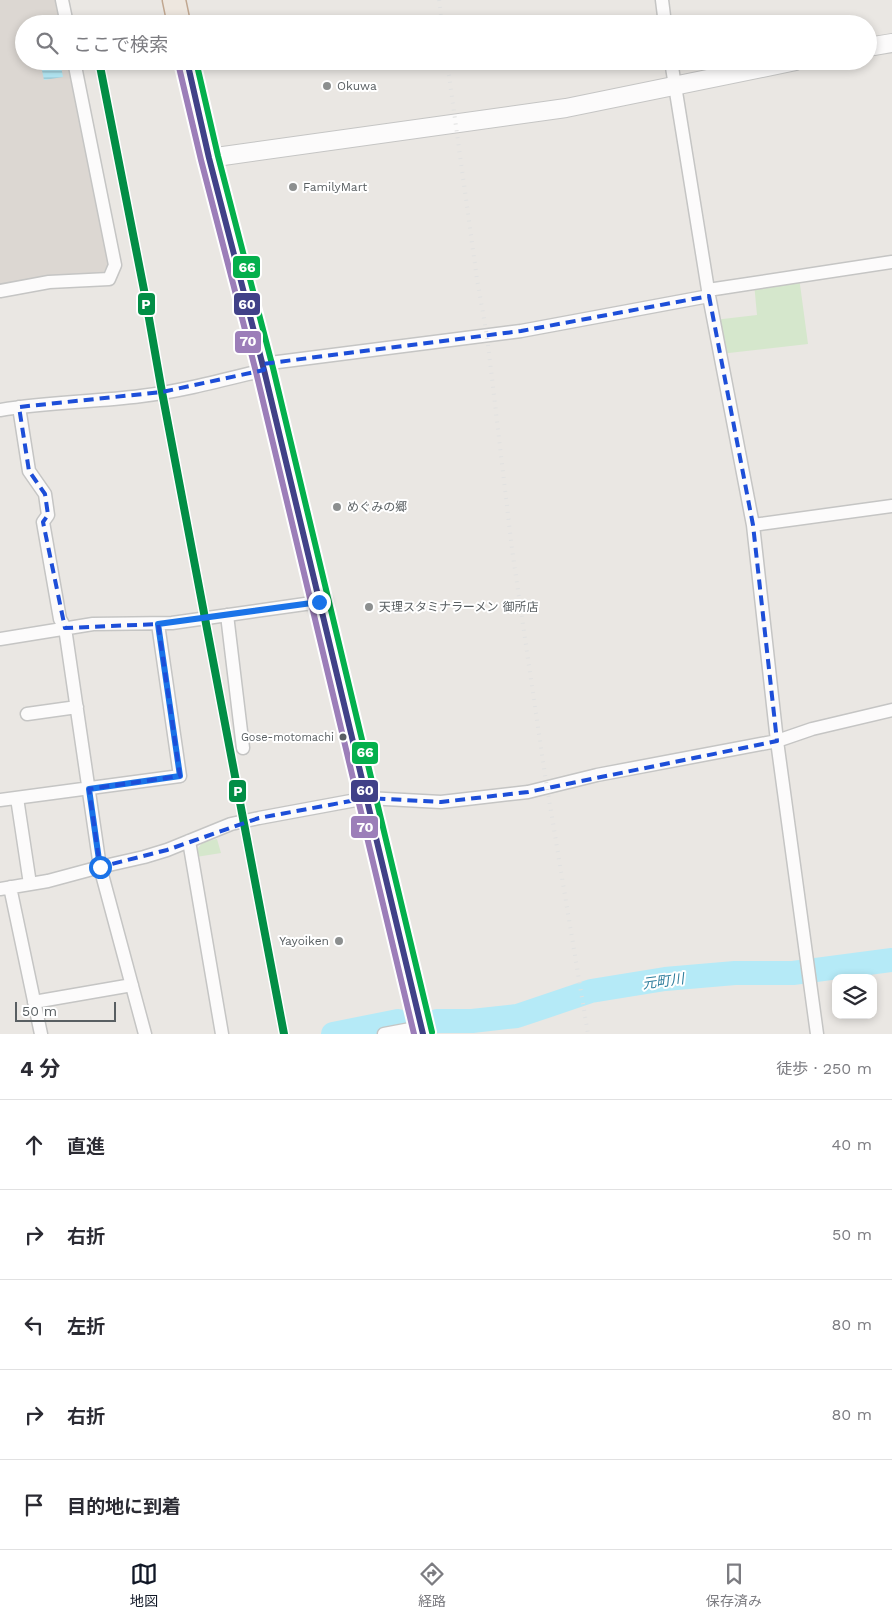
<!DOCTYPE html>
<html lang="ja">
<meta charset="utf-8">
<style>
:root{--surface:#fff;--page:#f7f7f7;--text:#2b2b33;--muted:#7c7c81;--line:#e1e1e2;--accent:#111827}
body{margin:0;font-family:"Work Sans","Noto Sans JP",sans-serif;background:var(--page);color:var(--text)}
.controls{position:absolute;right:15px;bottom:15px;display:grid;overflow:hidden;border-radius:10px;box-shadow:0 2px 8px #0003}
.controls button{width:45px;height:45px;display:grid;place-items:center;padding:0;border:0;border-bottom:1px solid var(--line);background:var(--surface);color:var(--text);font:25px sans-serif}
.scale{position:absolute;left:15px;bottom:12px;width:101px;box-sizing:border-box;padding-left:5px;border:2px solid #595f62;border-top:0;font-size:14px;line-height:18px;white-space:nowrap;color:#595f62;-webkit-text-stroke:4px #fff;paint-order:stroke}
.stop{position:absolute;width:15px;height:15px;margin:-11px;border:4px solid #1a73e8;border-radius:50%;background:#fff}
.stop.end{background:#1a73e8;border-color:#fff;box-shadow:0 1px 5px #0008}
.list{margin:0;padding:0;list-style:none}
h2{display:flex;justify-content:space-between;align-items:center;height:65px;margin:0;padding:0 20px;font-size:21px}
h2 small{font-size:16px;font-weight:400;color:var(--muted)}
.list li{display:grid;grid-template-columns:32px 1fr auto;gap:15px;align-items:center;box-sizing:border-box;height:90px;padding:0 20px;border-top:1px solid var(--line)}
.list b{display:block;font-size:19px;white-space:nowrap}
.list em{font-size:16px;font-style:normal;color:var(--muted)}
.icon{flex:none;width:28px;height:28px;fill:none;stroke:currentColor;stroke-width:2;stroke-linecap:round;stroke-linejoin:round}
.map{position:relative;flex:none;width:892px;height:1034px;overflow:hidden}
.search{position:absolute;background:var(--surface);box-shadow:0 2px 8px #0003;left:15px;right:15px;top:15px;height:55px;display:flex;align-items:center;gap:12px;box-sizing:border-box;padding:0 18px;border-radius:28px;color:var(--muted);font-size:19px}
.sheet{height:515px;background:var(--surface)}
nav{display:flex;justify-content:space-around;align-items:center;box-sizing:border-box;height:70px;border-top:1px solid var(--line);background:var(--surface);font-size:14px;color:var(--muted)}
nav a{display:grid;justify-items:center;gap:2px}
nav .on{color:var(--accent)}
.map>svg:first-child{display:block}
.education{fill:#dcd7d2}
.park{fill:#d5e7cc}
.water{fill:url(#water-rules)}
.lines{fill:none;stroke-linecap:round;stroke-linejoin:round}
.river{stroke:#b5eaf7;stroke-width:24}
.street-casing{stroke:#c5c5c4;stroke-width:15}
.secondary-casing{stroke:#c5c5c4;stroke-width:20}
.highway-casing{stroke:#c1a790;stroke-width:25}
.street{stroke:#fcfbfb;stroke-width:12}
.secondary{stroke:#fcfbfb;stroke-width:18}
.highway{stroke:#eee7df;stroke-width:22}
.rail{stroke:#e1e1e0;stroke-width:4;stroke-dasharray:1 6;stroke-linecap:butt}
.bus-1-casing{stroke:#fff;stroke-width:10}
.bus-2-casing{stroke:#fff;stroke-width:10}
.bus-3-casing{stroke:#fff;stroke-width:10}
.bus-1{stroke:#414188;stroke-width:6}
.bus-2{stroke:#9c7eb9;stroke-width:6}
.bus-3{stroke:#04b04c;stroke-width:6}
.rail-1-casing{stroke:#fff;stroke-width:11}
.rail-1{stroke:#028e46;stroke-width:8}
.route{stroke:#1a73e8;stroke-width:6}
.marked{fill:none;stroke:#1d4ed8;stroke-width:4;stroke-dasharray:10 6;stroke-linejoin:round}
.poi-dot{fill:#8c8f8f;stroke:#fff;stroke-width:2}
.bus-dot{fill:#595f62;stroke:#fff;stroke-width:2}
.labels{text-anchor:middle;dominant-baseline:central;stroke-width:4;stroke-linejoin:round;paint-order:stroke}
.bus-label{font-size:11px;fill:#595f62;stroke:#fff;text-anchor:end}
.poi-label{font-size:12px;fill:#595f62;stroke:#fff;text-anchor:start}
.water-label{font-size:14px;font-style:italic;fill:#2e7e9d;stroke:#fff}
.line-badge{stroke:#fff;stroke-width:2}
.badge-label{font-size:14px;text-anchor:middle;font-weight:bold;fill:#fff}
</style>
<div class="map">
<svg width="892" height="1034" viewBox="0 0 892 1034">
<defs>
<pattern id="water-rules" width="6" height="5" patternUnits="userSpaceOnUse" patternTransform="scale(1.25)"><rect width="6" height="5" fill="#b5eaf7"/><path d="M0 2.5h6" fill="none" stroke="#96c1cb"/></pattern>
</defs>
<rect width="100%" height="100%" fill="#eae7e3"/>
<!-- education -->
<path class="education" d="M0,0h56l4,24h-36v37h43l41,203 -5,9 -103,13z"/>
<!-- park -->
<path class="park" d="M799,277l9,67 -88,10 -6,-34 43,-5 -3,-32z
M217,839l4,14 -25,4 2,-9 5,-6z"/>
<!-- water -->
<path class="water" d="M40,61h20l3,16 -19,3z"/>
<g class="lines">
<!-- river -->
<path class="river" d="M437,1021h35l45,-5 74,-25 74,-12 70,-6h58l99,-13
M333,1034l65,-13"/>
<!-- street casing -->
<g class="street-casing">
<path id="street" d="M62,0l5,24
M662,0l3,24
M671,61l38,235 44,229 24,216 40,293
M708,290l184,-28
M0,291l49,-9 60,-3 6,-14 -41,-204
M262,364l259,-33 188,-35
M19,407l10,64 16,23 3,21 -5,7 17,97 5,9 35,239 45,167
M0,410c47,-8 94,-8 141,-14 41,-5 82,-16 123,-26
M753,525l139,-19
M227,615l16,133
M0,639l93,-15 79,-1 147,-21
M27,714l50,-7
M17,798l13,86
M0,800l180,-24 -22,-152
M189,841l33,193
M10,887l31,147
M0,889l48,-8 52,-14 44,-10 23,-7 64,-26 28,-6 108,-20 74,4 87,-10 69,-17 180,-34 35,-12 80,-19
M34,1002l98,-17
M384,1034l37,-7"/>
</g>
<!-- secondary casing -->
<g class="secondary-casing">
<path id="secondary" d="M868,47l24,-4
M209,158l357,-50 230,-47"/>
</g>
<!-- highway casing -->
<g class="highway-casing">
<path id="highway" d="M174,0l5,24
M187,61l22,97 55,212 159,664"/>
</g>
<!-- street -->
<use href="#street" class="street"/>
<!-- secondary -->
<use href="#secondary" class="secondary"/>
<!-- highway -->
<use href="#highway" class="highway"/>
<!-- rail -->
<path class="rail" d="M439,0l3,24
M447,61l30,218 10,57 25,213 33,226 43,259"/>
<!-- bus-1 casing -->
<g class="bus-1-casing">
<path id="bus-1" d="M187,61l22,97 55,212 159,664"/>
</g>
<!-- bus-2 casing -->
<g class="bus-2-casing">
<path id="bus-2" d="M178,63l23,97 55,212 158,662"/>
</g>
<!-- bus-3 casing -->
<g class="bus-3-casing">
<path id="bus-3" d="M196,61l22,95 55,212 159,664"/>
</g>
<!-- bus-1 -->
<use href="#bus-1" class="bus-1"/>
<!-- bus-2 -->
<use href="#bus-2" class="bus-2"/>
<!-- bus-3 -->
<use href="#bus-3" class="bus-3"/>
<!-- rail-1 casing -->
<g class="rail-1-casing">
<path id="rail-1" d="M99,61l45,229 18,102 122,642"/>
</g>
<!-- rail-1 -->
<use href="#rail-1" class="rail-1"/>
</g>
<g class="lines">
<!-- route -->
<path class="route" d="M100,867l-11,-78 91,-13 -22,-152 161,-22"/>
</g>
<!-- marked area -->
<path class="marked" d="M709,296l44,229 24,216 -249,51 -87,10 -74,-4 -108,20 -92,32 -67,17 -11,-78 91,-13 -22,-152 -93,4 -22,-106 5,-7 -3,-21 -16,-23 -10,-64 143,-15 102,-22 -2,-6 259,-33z"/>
<!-- markers -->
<g class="poi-dot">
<circle cx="327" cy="86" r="5"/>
<circle cx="293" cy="187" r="5"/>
<circle cx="337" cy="507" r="5"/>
<circle cx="369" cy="607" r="5"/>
<circle cx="339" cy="941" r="5"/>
</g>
<circle class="bus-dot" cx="343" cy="737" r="4.5"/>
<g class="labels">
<!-- bus labels -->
<g class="bus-label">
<text x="334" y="737">Gose-motomachi</text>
</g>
<!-- poi labels -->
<g class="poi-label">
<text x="337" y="86">Okuwa</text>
<text x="303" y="187">FamilyMart</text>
<text x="347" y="507">めぐみの郷</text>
<text x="379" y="607">天理スタミナラーメン 御所店</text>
<text x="329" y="941" text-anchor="end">Yayoiken</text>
</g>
<!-- water labels -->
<g class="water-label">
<text transform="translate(663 981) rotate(-8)">元町川</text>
</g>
</g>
<g class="line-badge">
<rect x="232" y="255" width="29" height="24" rx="5" fill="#04b04c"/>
<rect x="137" y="292" width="19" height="24" rx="5" fill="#028e46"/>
<rect x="233" y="292" width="28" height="24" rx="5" fill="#414188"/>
<rect x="234" y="330" width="28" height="24" rx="5" fill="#9c7eb9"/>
<rect x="351" y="741" width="28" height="24" rx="5" fill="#04b04c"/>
<rect x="350" y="779" width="29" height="24" rx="5" fill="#414188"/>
<rect x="228" y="779" width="19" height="24" rx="5" fill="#028e46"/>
<rect x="350" y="815" width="29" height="24" rx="5" fill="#9c7eb9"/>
</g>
<g class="badge-label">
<text x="247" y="272">66</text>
<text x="146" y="309">P</text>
<text x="247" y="309">60</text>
<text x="248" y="346">70</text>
<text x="365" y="757">66</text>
<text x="365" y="795">60</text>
<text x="238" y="796">P</text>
<text x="365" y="832">70</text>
</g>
</svg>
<div class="controls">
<button><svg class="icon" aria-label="layers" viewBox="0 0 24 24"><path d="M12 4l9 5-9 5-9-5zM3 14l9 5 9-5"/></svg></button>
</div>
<div class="scale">50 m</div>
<div class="stop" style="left:100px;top:867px"></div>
<div class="stop end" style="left:319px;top:602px"></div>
<div class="search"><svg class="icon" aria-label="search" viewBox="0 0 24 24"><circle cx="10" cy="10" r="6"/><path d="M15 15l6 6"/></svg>ここで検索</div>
</div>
<section class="sheet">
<h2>4 分<small>徒歩 · 250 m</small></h2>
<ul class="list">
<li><svg class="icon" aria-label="ahead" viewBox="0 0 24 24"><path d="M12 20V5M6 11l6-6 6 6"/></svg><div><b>直進</b></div><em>40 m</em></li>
<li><svg class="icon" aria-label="right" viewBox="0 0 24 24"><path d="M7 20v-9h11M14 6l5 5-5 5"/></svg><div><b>右折</b></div><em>50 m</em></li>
<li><svg class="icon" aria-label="left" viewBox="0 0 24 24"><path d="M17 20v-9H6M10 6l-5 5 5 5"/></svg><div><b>左折</b></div><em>80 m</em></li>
<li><svg class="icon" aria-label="right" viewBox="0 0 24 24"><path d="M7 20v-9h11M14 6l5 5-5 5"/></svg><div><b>右折</b></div><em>80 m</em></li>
<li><svg class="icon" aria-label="arrive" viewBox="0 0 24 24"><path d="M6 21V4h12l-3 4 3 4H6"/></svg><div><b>目的地に到着</b></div></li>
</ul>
</section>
<nav>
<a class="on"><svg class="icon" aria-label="map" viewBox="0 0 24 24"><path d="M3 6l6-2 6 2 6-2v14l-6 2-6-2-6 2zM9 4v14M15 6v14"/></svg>地図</a>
<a><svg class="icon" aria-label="directions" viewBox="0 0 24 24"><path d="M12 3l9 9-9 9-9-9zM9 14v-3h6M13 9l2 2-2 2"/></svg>経路</a>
<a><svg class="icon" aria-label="saved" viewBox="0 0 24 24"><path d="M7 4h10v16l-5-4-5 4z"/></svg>保存済み</a>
</nav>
